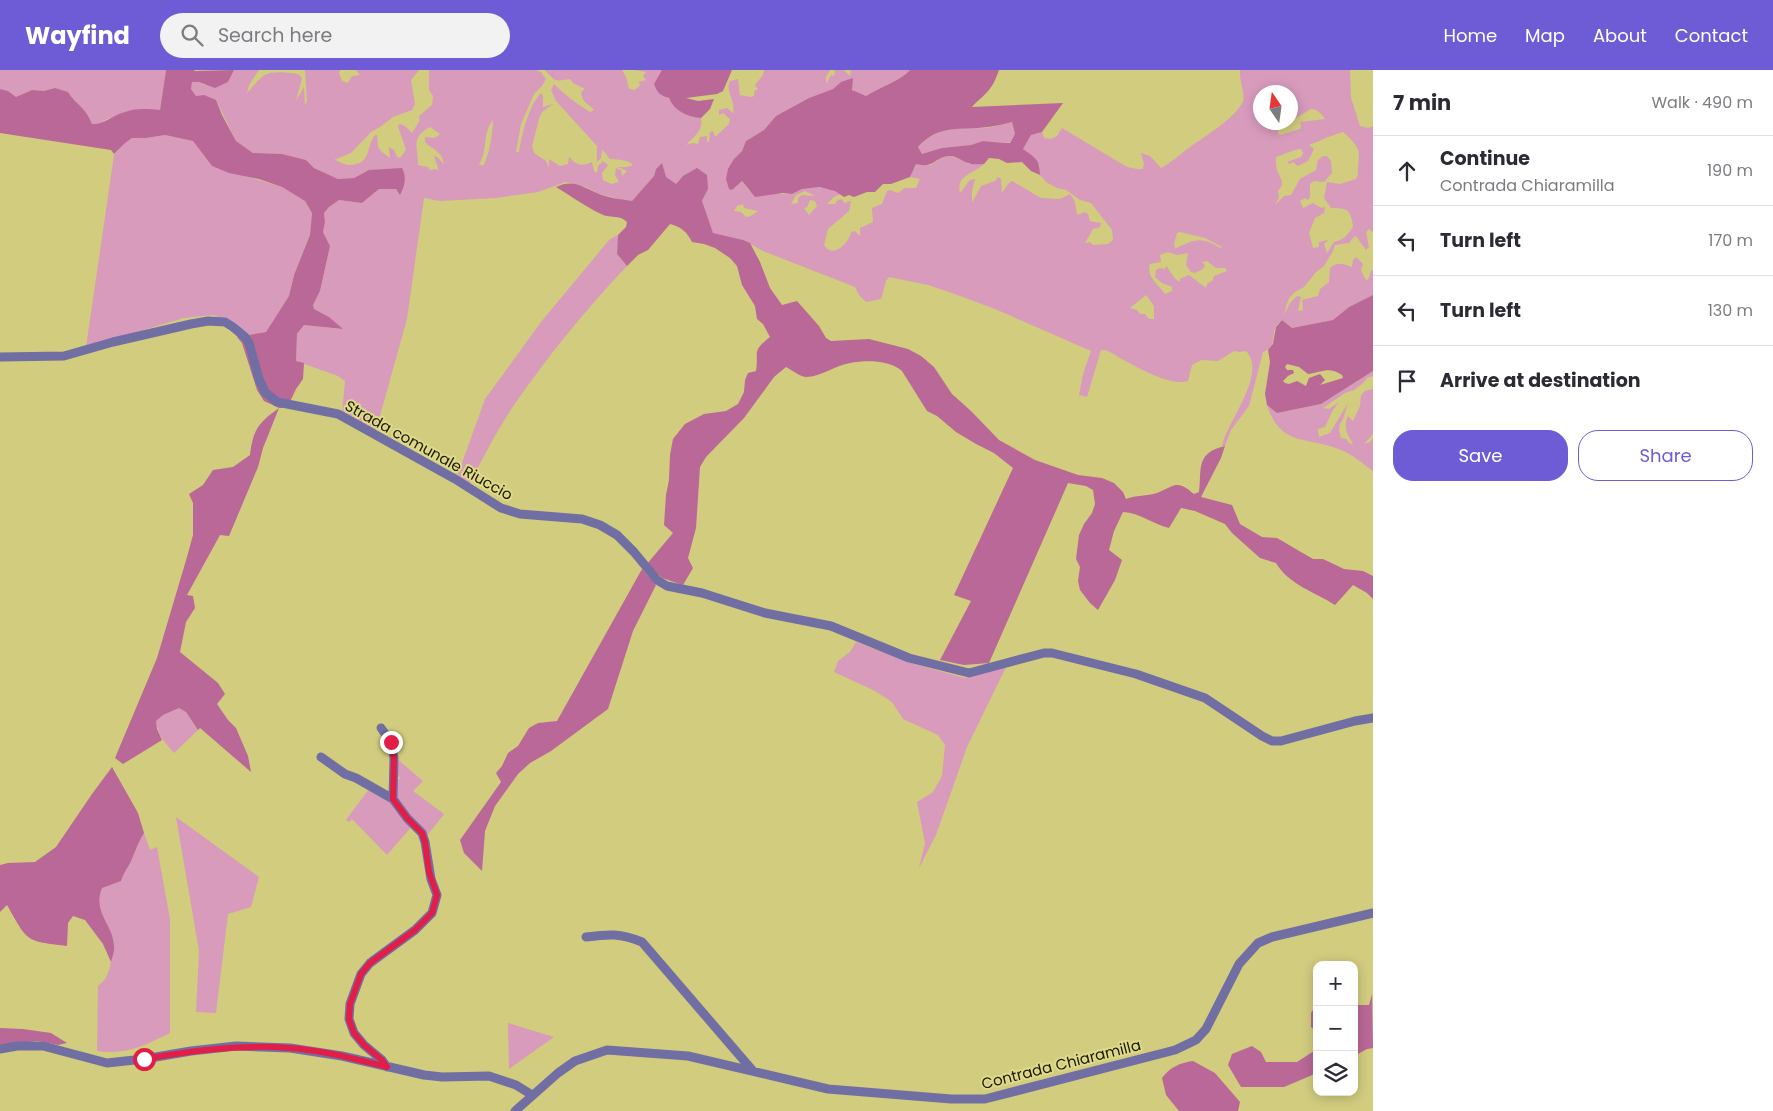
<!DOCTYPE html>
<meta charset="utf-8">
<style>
:root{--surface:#fff;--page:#f2f2f3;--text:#2b2b33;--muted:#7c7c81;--line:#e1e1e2;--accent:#6e5cd6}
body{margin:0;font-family:Poppins,sans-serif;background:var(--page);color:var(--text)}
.controls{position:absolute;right:15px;bottom:15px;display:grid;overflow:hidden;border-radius:10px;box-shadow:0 2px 12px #0003}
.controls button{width:45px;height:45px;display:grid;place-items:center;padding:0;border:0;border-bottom:1px solid var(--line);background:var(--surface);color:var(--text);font:25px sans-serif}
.compass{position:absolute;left:1253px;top:15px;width:45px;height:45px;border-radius:50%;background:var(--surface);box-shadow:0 2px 12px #0003;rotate:347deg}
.stop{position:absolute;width:15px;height:15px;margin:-11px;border:4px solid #e11d48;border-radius:50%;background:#fff}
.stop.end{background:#e11d48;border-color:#fff;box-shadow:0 1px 5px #0008}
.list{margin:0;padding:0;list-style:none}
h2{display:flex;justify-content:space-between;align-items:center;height:65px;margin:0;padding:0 20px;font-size:21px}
h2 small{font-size:16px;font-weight:400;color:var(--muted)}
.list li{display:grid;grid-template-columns:32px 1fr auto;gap:15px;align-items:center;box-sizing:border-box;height:70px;padding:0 20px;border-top:1px solid var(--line)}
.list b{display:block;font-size:19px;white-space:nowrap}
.list p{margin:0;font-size:16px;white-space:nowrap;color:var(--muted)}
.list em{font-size:16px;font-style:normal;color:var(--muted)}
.actions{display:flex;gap:10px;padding:15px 20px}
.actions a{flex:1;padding:11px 0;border:1px solid var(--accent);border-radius:20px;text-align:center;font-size:18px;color:var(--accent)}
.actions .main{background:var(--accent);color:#fff}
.icon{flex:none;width:28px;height:28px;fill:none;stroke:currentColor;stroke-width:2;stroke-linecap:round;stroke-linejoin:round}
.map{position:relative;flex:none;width:1373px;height:1041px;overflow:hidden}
header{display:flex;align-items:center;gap:30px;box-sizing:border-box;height:70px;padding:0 25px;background:var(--accent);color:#fff}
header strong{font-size:24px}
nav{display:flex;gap:28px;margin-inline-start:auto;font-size:18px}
.search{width:350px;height:45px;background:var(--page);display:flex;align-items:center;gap:12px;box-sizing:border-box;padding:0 18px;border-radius:28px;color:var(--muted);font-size:19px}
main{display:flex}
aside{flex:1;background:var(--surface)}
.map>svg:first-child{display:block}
.green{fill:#d89bbc;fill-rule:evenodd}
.forest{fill:#b96897;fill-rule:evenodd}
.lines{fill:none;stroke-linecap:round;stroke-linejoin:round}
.minor{stroke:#716ea3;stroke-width:9}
.route{stroke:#e11d48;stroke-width:6}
.labels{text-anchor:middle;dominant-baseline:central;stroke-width:4;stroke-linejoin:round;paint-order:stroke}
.street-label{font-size:15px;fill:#1c1a00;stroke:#ded98b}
</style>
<header>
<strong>Wayfind</strong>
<div class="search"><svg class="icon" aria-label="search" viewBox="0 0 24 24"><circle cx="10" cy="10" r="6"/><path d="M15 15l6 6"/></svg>Search here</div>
<nav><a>Home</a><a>Map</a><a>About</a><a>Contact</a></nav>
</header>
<main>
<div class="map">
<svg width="1373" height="1041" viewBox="0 0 1373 1041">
<rect width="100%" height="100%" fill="#d1cc7e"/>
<!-- green -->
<path class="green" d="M0,0h166l-6,40 -51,8 -10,6h-7c-7,-18 -15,-18 -24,-32l-13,-4 -11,3 -12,-1 -16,7 -8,-6 -8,-2z
M234,0h25l-10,15 -2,8c17,-18 15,-23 44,-20 5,1 7,0 11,5l-6,23 8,-14 1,19 2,-6 -2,-30h35l-1,3 3,8 6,2 4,-7 8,-1 -4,-5h63l-8,10 4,24 -3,6 -19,7 -13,10 -9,5 -20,21 -17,7c5,1 10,5 15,5 24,0 16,-20 27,-31 3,5 0,12 4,16 2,3 7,5 10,8l-1,-11 5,3 3,7 3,1 6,-8 -8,-24 2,-2 5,2 7,7 8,-13 -1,-4 13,-11 1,-9 -4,-6v-20h107l5,2 5,7 -4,7 -8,8 -13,30 -5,28h3c3,-18 9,-45 22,-59l2,3v11l10,-3 -11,8 -3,7 -7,27 2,7 12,8 3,7v-9l11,7 8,-2 1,-7c7,8 13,10 23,5l2,9 3,2 1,-7 5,-5 5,4 -6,8 1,7 8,4 8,-2 -4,-7 1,-7 5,2 1,6 5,-5 -9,-4h9l6,-2c-5,-6 -15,-5 -23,-6l-8,-10 -1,9 -4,4v-16l-41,-45 -5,-11 3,-6c11,11 23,20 36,28l4,-2c-6,-8 -11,-5 -13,-18l4,-3 -12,-6 -3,-4c-16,3 -15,2 -25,-9h77l4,7 3,12 5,1 6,-4 -1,-4 7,-2 -3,-4 3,-4 -11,-2h27v26c17,5 21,20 39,22 3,13 -8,19 -15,27l6,-2 6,1 2,-7 7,-1v6h2l1,-10 3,-1 2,6 14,-13 1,-5 -7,-6 -4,2v-5l8,-2 6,5c3,-12 -8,-21 -3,-32l8,-2 2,16 11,2 3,-1 1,-6h3l-3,-5 8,-10 1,-5h66l-4,7v7l5,-9 3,1 1,-6h9l6,6 1,-6h59c-10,11 -30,17 -44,26l-7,-2 -18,-12 -8,7 -24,9 -33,18 -12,14 -18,11 -4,10 -8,8 -2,31 10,-9 7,10 24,3h19l10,-5 18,-2 15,3 6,4 -7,3 -7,7h8l3,-4 4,-1 2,4 7,-2 -2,10 -21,18 -4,16c8,14 25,-1 27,-13l4,-1 5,5v-8l13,-6 -1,-14 10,-4 5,-13 3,-1 8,3 7,-5h11l4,-9 -10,-2 6,-13 15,1 12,-8 6,-1 15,4 4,4h16c-12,11 -28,11 -24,29l10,-13 5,-1 -3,12v12l9,-17 14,-5 3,-4 3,2 1,14 6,-9 4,-3 29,17 19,1 10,-5 5,8 2,13 8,-3 3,2 2,7 11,2 -1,4 -7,2 -8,14 5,-1 3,3 15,-1 5,-4 -1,-10 -21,-27 -11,-3 -14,-10 -9,-2 -11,-6 -6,-7v-9l-17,-17 8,-14 11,-3 2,6 7,1 6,-3 5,-8 65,39 10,2h6l1,-5 -3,-11 9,3 11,12c11,-6 19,-14 29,-21 14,-10 47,-30 53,-46 2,-9 -4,-20 -3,-31h110l1,28 9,28 8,2 5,-2v106l-4,-3 -3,3 3,15 -3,3 -10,-14 -3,2 -4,5 -14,2 -2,6 -9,15 -8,6 -12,15 -9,5 -5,5 -3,6 -3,12 6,-12 7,-7 4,1 -3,14 5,-1 -1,-10 16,-4 2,-7 9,-7 1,-14c8,-7 13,-4 22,-1l1,-7 3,-3 7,7 -2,6 4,9 3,1 3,-9 2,-1v25l-24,12 -16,13 -41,8 -10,-8c-2,2 -5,4 -6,6 -5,11 1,21 -13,26l-14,54 -18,24 -6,16h-3c5,-24 46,-73 24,-95l-6,1 -6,-1 -16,10 -17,-1 -9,5 -4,16c-17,6 -51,-14 -66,-22 -8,-4 -12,-9 -21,-9l-14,47 -8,-2 4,-21 8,-23 -96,-42 -43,-16 -24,-8 -39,-8 -3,4 -5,18 -15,3 -7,-7 -4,-8 -92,-36 -20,-11 -30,-6 -11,-33 6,-12 -25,-13 -7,8 -11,-7 -3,-13 -6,5 -2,7 -22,25 -13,-2 -22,-6 -11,-6 -20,-5 -28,10 -42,6 -56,3 -16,-3 -17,121 -31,111 -34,-17 3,-32 -7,-5 -42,-15 1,-26 7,-10 38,4 -13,-12 -15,-8 -1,-4 7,-14 10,-45 -7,-14 2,-10 -1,-9 5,-6 10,-7 23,3 17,-14h17l4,5c5,-9 7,-16 1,-25l-32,1 -15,8 -16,1 -24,-11 -8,-8 -24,-6 -29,-1 -17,-12 -20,-41 -20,-4 -5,-7 1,-7h7l6,3 23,-3zM1260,22h30l1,29 20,-12c6,0 11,5 14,10l-25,3 1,4 -1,3 -20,6 -2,-2 1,-4 8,-6 -27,-1zM493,50c0,11 -4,37 -10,46l-4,-2c9,-12 3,-31 14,-44zM430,57l10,7c-4,5 -9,4 -15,3v5c8,8 17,9 19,22l-7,-7 -3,-1 5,15 -2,-2 -7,1 -2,-3 -10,-2c0,-19 -8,-27 12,-38zM1343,62c6,5 16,14 16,23 0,7 -2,12 -1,20l-2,4 -16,5 -13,-2 -3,16 7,10c15,0 20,1 22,18 -4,8 -9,14 -19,16l-7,11 -3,-9 4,-4 -9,2v5l-6,1 -4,-15 6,-15 9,-5 1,-6 -4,1 -8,-5 -10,5 -3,-7 5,-3 3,2 2,-3v-13l4,-3 10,1 8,-9 -1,-12 -4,-5h-4l-5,4 -2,10 -16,9 -9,16 -7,1 -9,9 4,-8 -1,-6c8,-9 2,-12 -1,-21 -1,-4 -1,-9 -1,-13 6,-2 19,-8 25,-8l2,4 -2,4 -14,5 2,2 4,-2 5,4 10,-5 6,-12 -5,-4c4,-3 8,-2 12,-5 8,-3 14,-6 22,-8zM805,121l10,5 -13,-1 -4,3v5l-7,1 5,-9zM810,130l5,1 2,5 -8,9 -5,-7 3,-1zM743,134l1,4 14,3 -7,5 -5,1 -5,-5 -7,-1 3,-5zM1180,162l25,6 17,9 -2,1c-10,-7 -19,-10 -30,-6 -6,3 -10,3 -15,7 -2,-7 1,-10 2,-16zM1168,182l9,3 11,-2 -2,12 5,7 4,1 8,-4 2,-4 -3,-3 5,-1 9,7h9l2,3 -13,5 -1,4 -6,4 -1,4 -17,-13 -9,4v3c-7,-3 -9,-11 -14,-16l-1,3 -5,-1 -4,2 -1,7 7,6 10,4v4l-7,3c-7,-10 -19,-17 -15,-30l11,-2 -1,-7zM1146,225l8,11v13h-4l-3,-2 -2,-3h-5l-3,-4 -7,-2z
M1012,52l3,12 -5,8 -6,1 -21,-2 -12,4 -29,3 -20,7 -4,-8c21,-22 39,-18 67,-19 9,-1 18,-4 27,-6z
M165,65l28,6 19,25 70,21 23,14 7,12 -2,22 -16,40 -5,21 -23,36 -18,3 -11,-11 -24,-9 -29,3 -98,29 28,-192 10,-11 8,-6h14z
M618,165l-1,19 10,12c-41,43 -79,90 -113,139 -17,25 -31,53 -45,80l-12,-8 28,-78 56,-77 69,-83z
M1373,301v5l-6,2 -4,5 -9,7 -9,3 -22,15 6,1 10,-7 -6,8 -8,17 -7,2 1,8 11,-4 18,-30 -5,16 -3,5 -1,6 2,8 5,1 4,5 3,-1c-6,-8 -10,-16 -5,-27l5,5 7,-15 1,-11 4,-4 8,-2v45l-9,10 6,-2 3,-4v33c-10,-7 -21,-17 -32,-21 -34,-14 -61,-3 -74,-45l10,8 44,-9z
M856,572l58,22 51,14 41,-11 -39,80 -31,88 -17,33 6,-25 -8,-41 16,-10 9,-16 3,-31 -7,-10 -35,-16 -11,-17 -17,-11 -41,-19 4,-11 12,-9z
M179,638l7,4 12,18 -24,23c-9,-10 -16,-18 -18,-32l6,-6z
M396,688l27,23 -10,10 31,23 -18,23 -12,-13 -27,31 -35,-36 -3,3 -3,-2 23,-31 14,8 17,-19 -5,-6z
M176,747l83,60 -8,30 -23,7 -12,99 -20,-1 3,-61z
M144,763l6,17 7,-3 13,72v114c-27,13 -42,22 -73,18l1,-65c3,-3 6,-5 8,-9 6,-8 7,-31 5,-42 -4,-18 -18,-26 -10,-47l20,-8c3,-8 8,-14 11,-21 4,-10 7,-18 12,-26z
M508,953l46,14 -45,32z"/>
<!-- forest -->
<path class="forest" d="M166,0h28l1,1 39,-1 -6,12 -13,6 -16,-6h-7l-1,7 5,7 8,-1 12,5 6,15 14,26 17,12 29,1 24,6 8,8 24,11 16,-1 15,-8 33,-2c5,10 3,17 -2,27l-4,-6h-17l-17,14 -23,-3 -10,7 -5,6 1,9 -2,10 7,14 -10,45 -7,14 1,4 15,8 14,12 -39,-4 -7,9 -1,27 8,2 -1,16 -7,10 -9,19h-8l-16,40 -5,19 -29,69 -9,-1 -33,60 6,1 2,12 -9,14 -6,30 38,31 7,11 -8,10 11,16 8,8 12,28 3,16 -51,-44 -2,2 -12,-18 -7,-4 -16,7 -7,6 1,8 5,11 -39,24 -8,-6 42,-100 30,-101 6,-22v-32l-4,-9 14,-9 10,-15 20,-3 17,-12c3,-25 8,-32 29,-47l-15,-7 -7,-11 -15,-47 -5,-6 29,-5 23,-36 5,-21 16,-40 2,-22 -7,-12 -23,-14 -23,-8 -30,-6 -17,-7 -19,-25 -28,-6 -19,3h-14l-8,6 -10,10 -3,-4 -111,-17v-44l8,2 8,6 16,-7 12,1 11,-3 13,4c9,14 17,14 24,32 12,1 21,-9 33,-12 12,-4 22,-3 35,-2z
M662,0h70l-9,21 -6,3 -31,4 12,3 16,-2 -4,10 -9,9c-13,-1 -27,-7 -32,-20 -8,-2 -12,-5 -15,-14z
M910,0h89c-8,23 -13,22 -27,37l91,-4 -21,29 -11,3 -8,14c12,9 17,10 17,26l-9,-4 -9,-9 -15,1 -8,-4 -10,-1 -5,6c-5,0 -12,1 -16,-1 -6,-2 -11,-7 -19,-7 -13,0 -14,13 -33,8l-6,13 -19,7h-8l-8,8h-8l-13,5 -5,-2 -5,2 -9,-6 -15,-4 -18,2 -10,5 -9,-1 -28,4 -13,-16 -10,9 -3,-1 -3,-10 2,-10 6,-10 8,-8 4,-10 18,-11 12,-14 33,-18 24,-9 8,-7 12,-4 -1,12 14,6c14,-9 34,-15 44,-26zM1012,52l3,12 -5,9h-6l-21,-2 -12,4 -29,3 -20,6 -4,-7c22,-24 42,-16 70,-20 8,-1 16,-3 24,-5z
M662,93l4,14 10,7 7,-8 14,-8 10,7 1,14 -6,12 11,32 30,7 7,3 10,19 10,26 12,17 15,-4 22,25 7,12 5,3 38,-2 39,10 13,7 13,11 18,27 19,17 28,29 36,20 43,15 24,3 12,5 9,9 3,7c10,-4 21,-3 31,-6 6,-2 13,-7 19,-8 7,-1 13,5 18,9l5,-2c3,-23 -4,-39 26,-46l-4,12 -20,39 31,8 8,19 22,13 15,1 36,21h10l21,10 19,2 10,5v23l-6,-6 -14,-8 -18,20c-20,-13 -46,-20 -59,-42l-16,-5 -28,-25 -7,-9 -30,-13 -14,-3 -12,20c-16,-4 -29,-15 -46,-16l-9,19 -5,19 13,10 -7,20 -17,30 -8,-7 -10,-13 -2,-9 2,-14 -4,-8 3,-24 5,-11 8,-11 3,-9 -2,-14 -7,-4 -18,-3 -79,180 -25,2 -24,-5 31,-59 -17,-6 59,-127 -19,-15 -18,-9 -20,-12 -19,-16 -10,-5 -25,-40c-12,-11 -36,-11 -52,-8 -14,2 -29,14 -44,14 -7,-1 -14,-7 -20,-10l-12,10 -30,41 -38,39 -6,10 -4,61 -8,30 5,10 -10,17 -21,-7 -15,-14 26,-31 -9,-8 2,-30 3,-15 1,-25 3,-16 12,-15 19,-10 22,-3 12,-7 6,-12 1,-12 3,-7 8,-2c3,-20 -5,-19 14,-34l-7,-13 -6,-5 -2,-13 -13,-21 -5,-19 -7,-8 -15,-10 -11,-4 -12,-2c-5,-10 -10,-15 -22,-18l-22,26 -10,5 -11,11 -10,-12 1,-19 8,-8 1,-5c-8,-8 -16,-3 -26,-8 -15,-7 -30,-18 -45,-27 17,-8 25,-1 41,6 11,5 23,6 35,8l22,-25 2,-7z
M1373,225v76l-52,33 -44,9 -10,-8 -2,-11 5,-32 -2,-12 5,-6 3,-17 6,-7 10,8 41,-8 16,-13zM1287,294l12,3 9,7c14,-2 21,-8 34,1l1,3 -23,7 5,-5 -5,-6 -11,4 -3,8 -9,-5 -8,3 -4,-1 -2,-2 5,-5 6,-3 -1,-3h-6l-2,-3z
M642,499l14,16 -23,46 -25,78 -57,42 -21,12 -12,11 -23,32 -10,25 -3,40 -18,-18 -4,-13 41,-58 -5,-9 6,-7 6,-13 10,-7 11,-18 9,-5 19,-2z
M112,697l26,46 6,20c-5,8 -8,16 -12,26 -3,7 -8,13 -11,22l-19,7c-10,24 11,36 12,58 1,5 -2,11 -3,16l-8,-18 -18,-24 -12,-4 -5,7 -1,23c-42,-5 -39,-4 -60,-41l-7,7v-47l8,-2 27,-1 21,-15 36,-53z
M1372,924l1,54 -6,1 -13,7v-51h15z
M1317,934v28l-6,-5v-14z
M0,958l23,1 28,4 16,10 -9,2 -20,-4 -38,4z
M1252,976l9,6 5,10h31l20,-13v24l-33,14h-43l-13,-22 4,-11z
M1193,991l22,12 25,29 -2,9h-59l-13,-16 -4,-17c8,-11 18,-15 31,-17z"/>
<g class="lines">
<!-- minor -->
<path class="minor" d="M0,287l64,-1 49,-14 78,-18 17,-3 17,1 8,5 12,10 4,6 10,36 6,13 12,10 61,12 117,65 46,29 19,6 62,5 18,6 17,10 17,17 23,28 10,6 35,7 63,20 66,13 78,32 60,15 75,-20h8l84,21 69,24 57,38 10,5h9l74,-20 18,-3
M381,658l10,14 3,16 -1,41
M321,687l24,17 11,4 37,21 14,19 15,15 3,9 6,37 6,16 -5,18 -17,17 -45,33 -9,11 -11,30 -1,15 5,14 10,12 18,15 5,7
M586,867c23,-3 34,-4 56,5l111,129
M0,979l17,-3h26l64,17 37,-4 47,-8 45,-5 54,2 52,8 82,19 18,2 47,-1 27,9 16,10
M515,1041l43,-38 17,-12 32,-11 81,6 140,33 123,10h34l190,-49 21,-10 10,-11 33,-65 19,-21 14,-6 101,-24"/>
</g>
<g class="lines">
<!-- route -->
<path class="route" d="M144,989c48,-8 96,-15 145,-11 33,2 66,11 98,19l-5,-7 -18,-15 -10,-12 -5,-14 1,-15 11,-30 9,-11 45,-33 17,-17 5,-18 -8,-23 -4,-30 -3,-9 -15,-15 -14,-19 1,-41 -3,-16"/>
</g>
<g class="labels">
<!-- street labels -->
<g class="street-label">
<text transform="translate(429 380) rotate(29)">Strada comunale Riuccio</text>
<text transform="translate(1061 994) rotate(-14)">Contrada Chiaramilla</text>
</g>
</g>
</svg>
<div class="controls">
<button>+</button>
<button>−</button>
<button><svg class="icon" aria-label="layers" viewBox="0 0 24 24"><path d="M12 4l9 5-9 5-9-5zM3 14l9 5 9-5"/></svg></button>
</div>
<svg class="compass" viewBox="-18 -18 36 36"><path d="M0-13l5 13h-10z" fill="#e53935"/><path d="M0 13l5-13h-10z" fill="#7c7c81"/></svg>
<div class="stop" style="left:144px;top:989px"></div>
<div class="stop end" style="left:391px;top:672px"></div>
</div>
<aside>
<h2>7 min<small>Walk · 490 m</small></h2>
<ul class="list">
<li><svg class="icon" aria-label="ahead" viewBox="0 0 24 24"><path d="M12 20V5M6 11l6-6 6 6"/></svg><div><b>Continue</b><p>Contrada Chiaramilla</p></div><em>190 m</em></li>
<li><svg class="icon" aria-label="left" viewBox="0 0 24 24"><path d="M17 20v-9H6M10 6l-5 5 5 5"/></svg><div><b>Turn left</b></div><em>170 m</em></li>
<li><svg class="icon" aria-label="left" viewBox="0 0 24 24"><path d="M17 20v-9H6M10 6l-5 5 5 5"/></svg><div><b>Turn left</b></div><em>130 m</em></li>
<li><svg class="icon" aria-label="arrive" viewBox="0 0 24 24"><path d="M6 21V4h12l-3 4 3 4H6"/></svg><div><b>Arrive at destination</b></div></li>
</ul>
<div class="actions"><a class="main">Save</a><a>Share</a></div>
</aside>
</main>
